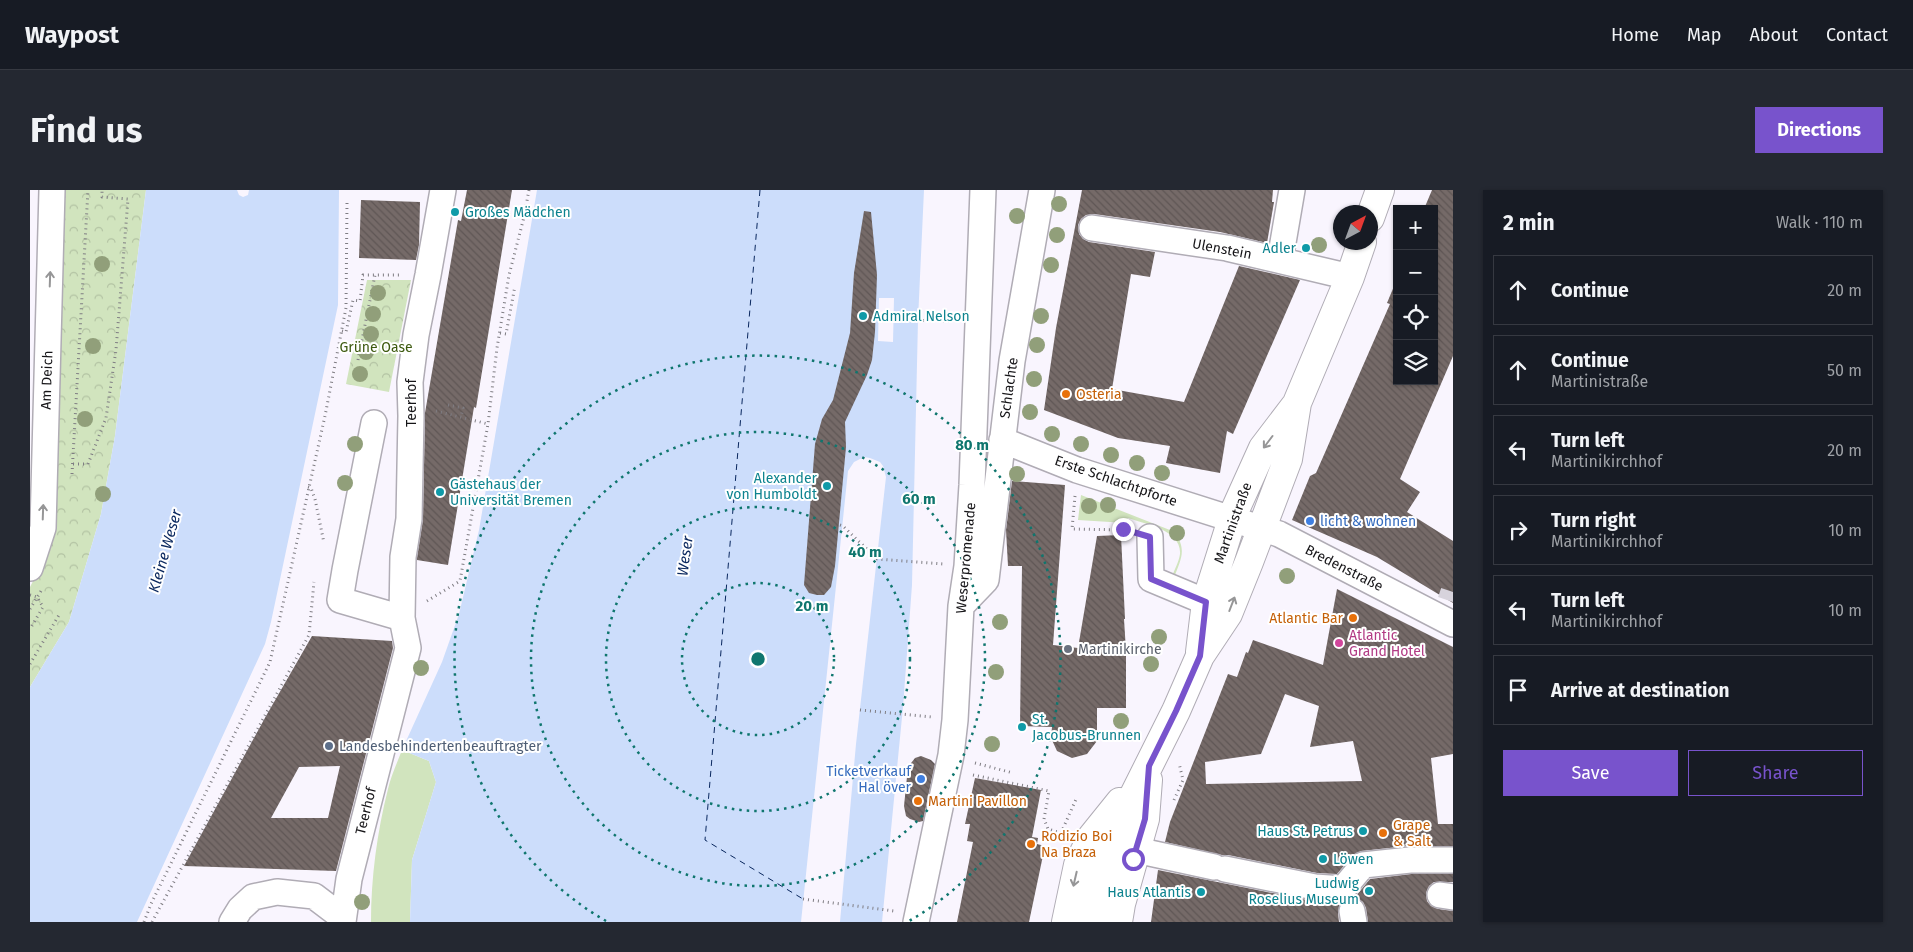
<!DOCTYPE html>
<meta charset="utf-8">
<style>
:root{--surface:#171b24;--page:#242831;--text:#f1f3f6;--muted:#9ea1a6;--line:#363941;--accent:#7853cc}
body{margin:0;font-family:"Fira Sans",sans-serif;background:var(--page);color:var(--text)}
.controls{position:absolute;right:15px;top:15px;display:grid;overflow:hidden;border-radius:0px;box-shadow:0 1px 4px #0004}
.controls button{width:45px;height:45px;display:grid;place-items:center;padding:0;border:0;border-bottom:1px solid var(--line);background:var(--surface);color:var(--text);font:25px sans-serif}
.compass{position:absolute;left:1303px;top:15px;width:45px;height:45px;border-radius:50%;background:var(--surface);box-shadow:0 1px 4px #0004;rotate:41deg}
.stop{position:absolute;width:15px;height:15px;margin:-11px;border:4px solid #7853cc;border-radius:50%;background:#fff}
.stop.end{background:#7853cc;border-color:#fff;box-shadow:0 1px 5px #0008}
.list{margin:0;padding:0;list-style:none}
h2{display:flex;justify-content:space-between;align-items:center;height:65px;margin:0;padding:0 20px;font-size:21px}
h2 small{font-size:16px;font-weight:400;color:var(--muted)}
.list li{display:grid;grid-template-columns:32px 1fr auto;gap:15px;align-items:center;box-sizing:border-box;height:70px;margin:0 10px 10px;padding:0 10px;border:1px solid var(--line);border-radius:0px}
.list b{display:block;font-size:19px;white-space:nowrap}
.list p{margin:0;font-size:16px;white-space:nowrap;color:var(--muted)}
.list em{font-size:16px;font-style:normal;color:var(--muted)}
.actions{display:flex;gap:10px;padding:15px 20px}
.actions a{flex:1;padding:11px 0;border:1px solid var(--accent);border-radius:0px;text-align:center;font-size:18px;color:var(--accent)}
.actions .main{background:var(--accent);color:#fff}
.icon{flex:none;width:28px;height:28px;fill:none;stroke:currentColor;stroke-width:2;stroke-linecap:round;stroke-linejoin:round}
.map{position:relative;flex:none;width:1423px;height:732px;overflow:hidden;border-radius:0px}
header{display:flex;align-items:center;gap:30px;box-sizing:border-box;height:70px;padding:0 25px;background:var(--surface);border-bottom:1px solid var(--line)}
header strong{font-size:24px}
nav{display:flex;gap:28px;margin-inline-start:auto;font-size:18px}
.intro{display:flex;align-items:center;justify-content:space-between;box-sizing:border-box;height:120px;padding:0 30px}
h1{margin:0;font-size:35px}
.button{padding:12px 22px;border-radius:0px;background:var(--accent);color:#fff;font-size:18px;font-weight:700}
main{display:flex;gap:30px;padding:0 30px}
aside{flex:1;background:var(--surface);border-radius:0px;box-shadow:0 1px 4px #0004}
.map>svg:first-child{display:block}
.grass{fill:#d1e4be}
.park{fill:url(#park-crowns)}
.water{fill:#ccddfb}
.pier{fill:#f9f5fe}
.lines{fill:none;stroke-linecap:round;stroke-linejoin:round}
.ferry{stroke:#09275e;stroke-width:1;stroke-dasharray:6 5;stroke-linecap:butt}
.building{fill:url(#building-back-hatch);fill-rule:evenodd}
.minor-tunnel{stroke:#d7d3dc;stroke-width:25;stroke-dasharray:25 12;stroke-linecap:butt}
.minor-casing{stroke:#b0acb5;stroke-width:28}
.major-casing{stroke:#b0acb5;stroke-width:30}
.path{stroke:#7f7d83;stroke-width:3;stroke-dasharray:1 4;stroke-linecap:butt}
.minor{stroke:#fff;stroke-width:25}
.major{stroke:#fff;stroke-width:28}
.tree{fill:#919f7a}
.oneway{stroke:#969697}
.route{stroke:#7853cc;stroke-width:6}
.ring{fill:none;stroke:#0f766e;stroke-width:2.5;stroke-dasharray:2.5 5}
.culture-dot{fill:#0f9aa8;stroke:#fff;stroke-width:2}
.food-dot{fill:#e8710a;stroke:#fff;stroke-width:2}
.shop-dot{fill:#3f7fe0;stroke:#fff;stroke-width:2}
.hotel-dot{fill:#d1479c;stroke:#fff;stroke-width:2}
.worship-dot{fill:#6b7280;stroke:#fff;stroke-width:2}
.service-dot{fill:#5c6f8a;stroke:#fff;stroke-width:2}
.labels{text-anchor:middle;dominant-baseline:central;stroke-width:4;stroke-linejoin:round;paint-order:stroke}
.culture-label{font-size:14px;fill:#0d838f;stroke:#fff;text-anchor:start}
.street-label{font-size:14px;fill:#161518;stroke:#fff}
.park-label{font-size:14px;fill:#3c590e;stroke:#fff}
.food-label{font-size:14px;fill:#c56008;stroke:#fff;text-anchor:start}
.shop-label{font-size:14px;fill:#366cbe;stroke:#fff;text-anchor:start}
.hotel-label{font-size:14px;fill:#b23c85;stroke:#fff;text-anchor:start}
.worship-label{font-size:14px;fill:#5b616d;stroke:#fff;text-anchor:start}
.service-label{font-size:14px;fill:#4e5e75;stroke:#fff;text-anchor:start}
.water-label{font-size:15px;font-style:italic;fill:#09275e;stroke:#fff}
.centre{fill:#0f766e;stroke:#fff;stroke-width:2.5}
.ring-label{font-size:15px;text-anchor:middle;font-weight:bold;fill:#0f766e;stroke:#fff;stroke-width:4;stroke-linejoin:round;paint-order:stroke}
</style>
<header>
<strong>Waypost</strong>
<nav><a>Home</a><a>Map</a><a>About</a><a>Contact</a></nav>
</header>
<div class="intro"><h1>Find us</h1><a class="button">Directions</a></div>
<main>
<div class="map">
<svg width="1423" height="732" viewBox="0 0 1423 732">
<defs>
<pattern id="park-crowns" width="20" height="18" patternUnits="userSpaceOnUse" patternTransform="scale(1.25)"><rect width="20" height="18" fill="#d1e4be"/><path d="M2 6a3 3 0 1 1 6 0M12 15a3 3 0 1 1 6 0" fill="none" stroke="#b3c3a3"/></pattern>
<pattern id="building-back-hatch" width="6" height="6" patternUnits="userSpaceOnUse" patternTransform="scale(1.25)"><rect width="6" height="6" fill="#756a68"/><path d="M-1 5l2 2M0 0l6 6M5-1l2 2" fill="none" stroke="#5f5655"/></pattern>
</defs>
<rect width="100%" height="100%" fill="#f9f5fe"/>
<!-- grass -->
<path class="grass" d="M1051,305l94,37c12,19 6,26 -1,46l-2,-1c2,-7 7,-15 8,-23 2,-24 -35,-30 -52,-36l-2,5 -48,-3z
M372,560l27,11 7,21 -24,78 -2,62h-39c0,-44 6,-90 17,-133 3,-13 9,-26 14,-39z"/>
<!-- park -->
<path class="park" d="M35,0h81l-31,246 -14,78 -32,108 -39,65v-100l19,-37 6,-39z
M337,90h44l-22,112 -43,-8z"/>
<!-- water -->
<path class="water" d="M116,0h91l2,5 4,2 5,-2 1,-5h90l-1,115 -67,317 -6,22 -128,278h-107v-235l39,-65 32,-108 14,-78z
M507,0h387l-6,130 -6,265 -9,122 -21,215h-472l2,-62 24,-78 -7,-21 -27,-11 40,-88 17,-48 20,-84z"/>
<!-- pier -->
<path class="pier" d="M849,108h15l-1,44 -15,-1z
M834,267l6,1 10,4 3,4 3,11 -30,267 -16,178h-39l47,-451 6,-9z"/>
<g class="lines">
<!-- ferry -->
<path class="ferry" d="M730,0l-55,650 98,59"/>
</g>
<!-- building -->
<path class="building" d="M437,0h45l-36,218 -2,-1 -26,158 -31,-5v-2l6,-39 2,-106 33,-193 3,1z
M1052,0h191l-1,12h2l-7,41 -47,-11 -126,-18 -8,1 -5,4 -3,6 1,9 4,5 6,3 66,10 -5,25 -19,-3 -19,115 72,13 55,-136 61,14 -67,154 -6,-3 -7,42 -54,-10 4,-17 -52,-8 -74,-28 12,-82z
M1402,0h21v166l-53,123 20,13 -13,20 46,29v62l-76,-46 -85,-37 18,-44 6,-3 74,-169 -3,-1 10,-24v102h37v-172h-10z
M331,10l59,2 -1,43 -3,15 -57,-2z
M834,21l7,1 6,63 -2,57 -3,28 -5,15 -22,47 1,25 -11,119 -4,21 -7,8h-7l-8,-2 -5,-8 11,-141 7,-25 11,-19 17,-67 4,-60z
M982,291l53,4 -12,160 25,3 19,-112 24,-1 4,84h-1l2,32v57h-29v33l-10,13 -15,4 -15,-7 -6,-13 1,-11 -32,-1 2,-160h-14l-2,-36z
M1307,399l116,58v107l-22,4 7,66h15v22h-45l-47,5 -9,5 -15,18 -20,-1 -89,-18h-6l-57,-13 5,-20 58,-148 9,3 9,-25 2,1 5,-13 70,25zM1255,504l34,12 -9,41 43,-6 9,40 -156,3 -1,-22 56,-8z
M282,446l80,5 1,7 -57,223 -152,-5 82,-150zM310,576l-12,52h-57l28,-51z
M891,566l10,4 4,4 -12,57 -4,1 -9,-3 -4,-3 -2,-10 4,-39 7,-9z
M945,588l66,12 -9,47 6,1 -1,6 8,2 -16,76h-72l16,-80 -6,-1 3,-17h-5z
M1128,680l154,31 28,2 -2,10 1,9h-188z
M1381,684h42v8h-19l-5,4 -3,7 1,8 4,5 7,3 15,2v11h-85l-2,-14 -3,-6 -8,-5 15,-18z"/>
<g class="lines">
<!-- minor-tunnel -->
<path class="minor-tunnel" d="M1420,411l3,-9"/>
<!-- minor casing -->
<g class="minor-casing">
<path id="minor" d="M1062,38l135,20 123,29
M1250,70l12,-70
M972,250l75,30 202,64 174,90
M1120,347l1,42 55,23
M0,378l13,-40 9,-338
M931,416l25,-26 26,-219 30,-171
M372,428l1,-61 6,-38 2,-103 -1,-34 6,-47 12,-60 15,-85
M1106,660l78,17
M1195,679l90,18 28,2 20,-24 47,-5h43
M1410,705l13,2
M1322,721l2,11
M202,732l8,-13 13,-12 24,-5 37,4 29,22
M313,732l6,-43 59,-231 -6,-30 -62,-18 5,-30 29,-147
M886,732l35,-167 4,-35 6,-114 6,-40 5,-81 11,-295"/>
</g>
<!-- major casing -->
<g class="major-casing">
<path id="major" d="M1340,28l10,-28
M1170,462l6,-50 29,-92 28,-62 32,-42
M1036,732l12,-57 13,-27 29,-36
M1063,732l9,-43 14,-48 60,-120 24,-55 28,-42 21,-52 39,-103 9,-56 53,-126 12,-35
M1088,732l3,-18 24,-85 3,-39"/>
</g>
<!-- path -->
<path class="path" d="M435,18l59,9
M863,130l60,1
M312,141l4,1 7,-32 7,1 3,-26h39
M470,143l6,1 9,-48
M328,170l17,-85
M418,215l15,3 -2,9
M406,221l52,13
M43,274h15l18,-46 10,-68 12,-151 -26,-2v-7
M42,284l16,-284
M278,297l3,1 4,11 9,44
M1045,306l-3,33 56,1
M810,335l3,1 34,33 66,5
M0,405l7,2 6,10 -13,22
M397,411l33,-20 28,-157 9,-76 12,-73 15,-58 5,-27
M0,419l11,-18
M0,474l29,-49
M830,520l72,7
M945,573l38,10
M943,585l76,16 -5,28 4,10 13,4
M1144,610l9,-20 -4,-17
M1031,643l16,-36
M773,709l91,12
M114,732l7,-18 119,-242 55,-246 21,-108 1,-105
M122,732l157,-287 5,-53"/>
<!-- minor -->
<use href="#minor" class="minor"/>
<!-- major -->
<use href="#major" class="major"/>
</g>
<!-- trees -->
<g class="tree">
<circle cx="1029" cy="14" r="8"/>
<circle cx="987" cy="26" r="8"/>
<circle cx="1027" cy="45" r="8"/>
<circle cx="1289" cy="55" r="8"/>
<circle cx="72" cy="74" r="8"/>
<circle cx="1021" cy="75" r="8"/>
<circle cx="348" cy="103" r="8"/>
<circle cx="343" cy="124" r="8"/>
<circle cx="1011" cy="126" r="8"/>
<circle cx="341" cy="144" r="8"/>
<circle cx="1007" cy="155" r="8"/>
<circle cx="63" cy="156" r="8"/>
<circle cx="336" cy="162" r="8"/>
<circle cx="330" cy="184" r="8"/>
<circle cx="1004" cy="189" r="8"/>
<circle cx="1000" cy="222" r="8"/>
<circle cx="55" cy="229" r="8"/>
<circle cx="1022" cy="244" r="8"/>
<circle cx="325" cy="254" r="8"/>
<circle cx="1051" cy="254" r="8"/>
<circle cx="1081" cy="265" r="8"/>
<circle cx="1107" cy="273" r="8"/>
<circle cx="1132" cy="283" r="8"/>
<circle cx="987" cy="284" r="8"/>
<circle cx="315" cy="293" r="8"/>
<circle cx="73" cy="304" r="8"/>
<circle cx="1078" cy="315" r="8"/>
<circle cx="1059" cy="316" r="8"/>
<circle cx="1147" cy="343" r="8"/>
<circle cx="1257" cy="386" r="8"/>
<circle cx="970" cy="432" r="8"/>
<circle cx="1129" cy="447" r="8"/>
<circle cx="1121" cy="474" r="8"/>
<circle cx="391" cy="478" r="8"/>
<circle cx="966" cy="482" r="8"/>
<circle cx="1091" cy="531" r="8"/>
<circle cx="962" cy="554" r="8"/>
<circle cx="332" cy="712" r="8"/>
</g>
<!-- one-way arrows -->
<defs><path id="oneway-shaft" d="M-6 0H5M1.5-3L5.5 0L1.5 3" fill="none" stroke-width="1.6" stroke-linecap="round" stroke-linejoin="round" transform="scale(1.25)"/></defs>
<g class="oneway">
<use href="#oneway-shaft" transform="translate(20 89) rotate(-88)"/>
<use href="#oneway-shaft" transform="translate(1238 252) rotate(127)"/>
<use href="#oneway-shaft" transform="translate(13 322) rotate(-88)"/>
<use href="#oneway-shaft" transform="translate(1202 414) rotate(-69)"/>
<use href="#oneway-shaft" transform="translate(1045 689) rotate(103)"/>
</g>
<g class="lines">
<!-- route -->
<path class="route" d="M1093,339l27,8 1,42 55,23 -6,54 -24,55 -27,55 -4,53 -12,40"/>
</g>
<!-- distance rings -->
<g class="ring">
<circle cx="728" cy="469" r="76"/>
<circle cx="728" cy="469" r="152"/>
<circle cx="728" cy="469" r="227"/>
<path d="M576 731A303 303 0 1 1 879 731"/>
</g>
<!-- markers -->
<g class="culture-dot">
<circle cx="425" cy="22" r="5"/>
<circle cx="1276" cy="58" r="5"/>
<circle cx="833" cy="126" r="5"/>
<circle cx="797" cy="296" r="5"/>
<circle cx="410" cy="302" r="5"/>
<circle cx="992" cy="537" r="5"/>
<circle cx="1333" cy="641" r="5"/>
<circle cx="1293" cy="669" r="5"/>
<circle cx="1339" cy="701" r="5"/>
<circle cx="1171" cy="702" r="5"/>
</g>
<g class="food-dot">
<circle cx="1036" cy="204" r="5"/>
<circle cx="1323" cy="428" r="5"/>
<circle cx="888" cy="611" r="5"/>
<circle cx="1353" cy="643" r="5"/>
<circle cx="1001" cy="654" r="5"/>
</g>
<g class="shop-dot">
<circle cx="1280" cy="331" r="5"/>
<circle cx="891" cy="589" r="5"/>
</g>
<circle class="hotel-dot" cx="1309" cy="453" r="5"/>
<circle class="worship-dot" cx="1038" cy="459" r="5"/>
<circle class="service-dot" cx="299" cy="556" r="5"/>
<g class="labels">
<!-- culture labels -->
<g class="culture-label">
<text x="435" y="22">Großes Mädchen</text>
<text x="1266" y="58" text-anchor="end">Adler</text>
<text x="843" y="126">Admiral Nelson</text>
<text x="787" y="288" text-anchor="end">Alexander<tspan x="787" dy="16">von Humboldt</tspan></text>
<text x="420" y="294">Gästehaus der<tspan x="420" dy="16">Universität Bremen</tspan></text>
<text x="1002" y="529">St.<tspan x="1002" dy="16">Jacobus-Brunnen</tspan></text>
<text x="1323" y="641" text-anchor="end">Haus St. Petrus</text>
<text x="1303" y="669">Löwen</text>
<text x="1329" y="693" text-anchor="end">Ludwig<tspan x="1329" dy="16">Roselius Museum</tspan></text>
<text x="1161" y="702" text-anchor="end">Haus Atlantis</text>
</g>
<!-- street labels -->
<g class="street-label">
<text transform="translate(1192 59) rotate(11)">Ulenstein</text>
<text transform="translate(17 190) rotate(-88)">Am Deich</text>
<text transform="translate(979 198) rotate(-82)">Schlachte</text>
<text transform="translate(381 213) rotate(-90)">Teerhof</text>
<text transform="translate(1086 291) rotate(19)">Erste Schlachtpforte</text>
<text transform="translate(1203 333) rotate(-70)">Martinistraße</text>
<text transform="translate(936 368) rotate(-85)">Weserpromenade</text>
<text transform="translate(1314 378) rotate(27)">Bredenstraße</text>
<text transform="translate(336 621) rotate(-76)">Teerhof</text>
</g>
<!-- park labels -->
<g class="park-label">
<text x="346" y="157">Grüne Oase</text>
</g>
<!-- food labels -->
<g class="food-label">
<text x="1046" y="204">Osteria</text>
<text x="1313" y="428" text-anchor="end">Atlantic Bar</text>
<text x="898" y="611">Martini Pavillon</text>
<text x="1363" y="635">Grape<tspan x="1363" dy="16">&amp; Salt</tspan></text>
<text x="1011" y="646">Rodizio Boi<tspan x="1011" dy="16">Na Braza</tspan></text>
</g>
<!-- shop labels -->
<g class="shop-label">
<text x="1290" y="331">licht &amp; wohnen</text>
<text x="881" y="581" text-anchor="end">Ticketverkauf<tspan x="881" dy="16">Hal över</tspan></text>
</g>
<!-- hotel labels -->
<g class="hotel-label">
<text x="1319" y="445">Atlantic<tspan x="1319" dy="16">Grand Hotel</tspan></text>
</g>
<!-- worship labels -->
<g class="worship-label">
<text x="1048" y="459">Martinikirche</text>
</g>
<!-- service labels -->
<g class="service-label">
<text x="309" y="556">Landesbehindertenbeauftragter</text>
</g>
<!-- water labels -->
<g class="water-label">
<text transform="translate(135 361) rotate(-74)">Kleine Weser</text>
<text transform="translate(655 366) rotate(-82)">Weser</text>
</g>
</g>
<circle cx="728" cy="469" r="8" class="centre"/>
<g class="ring-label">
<text x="942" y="260">80 m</text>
<text x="889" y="314">60 m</text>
<text x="835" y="367">40 m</text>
<text x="782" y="421">20 m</text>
</g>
</svg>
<div class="controls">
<button>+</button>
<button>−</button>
<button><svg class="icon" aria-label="locate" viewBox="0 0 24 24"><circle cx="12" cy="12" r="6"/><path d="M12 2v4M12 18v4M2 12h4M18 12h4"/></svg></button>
<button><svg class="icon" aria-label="layers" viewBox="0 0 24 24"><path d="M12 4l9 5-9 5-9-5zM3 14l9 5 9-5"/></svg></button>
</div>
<svg class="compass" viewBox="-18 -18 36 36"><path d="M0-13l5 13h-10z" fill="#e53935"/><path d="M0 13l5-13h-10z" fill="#9ea1a6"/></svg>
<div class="stop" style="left:1103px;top:669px"></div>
<div class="stop end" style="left:1093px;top:339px"></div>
</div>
<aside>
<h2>2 min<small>Walk · 110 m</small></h2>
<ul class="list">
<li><svg class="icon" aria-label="ahead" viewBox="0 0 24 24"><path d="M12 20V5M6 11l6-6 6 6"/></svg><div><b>Continue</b></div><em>20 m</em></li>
<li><svg class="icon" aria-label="ahead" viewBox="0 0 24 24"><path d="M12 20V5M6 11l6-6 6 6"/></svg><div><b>Continue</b><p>Martinistraße</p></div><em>50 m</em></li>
<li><svg class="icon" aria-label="left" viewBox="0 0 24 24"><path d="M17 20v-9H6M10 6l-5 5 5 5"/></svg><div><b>Turn left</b><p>Martinikirchhof</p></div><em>20 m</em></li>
<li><svg class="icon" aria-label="right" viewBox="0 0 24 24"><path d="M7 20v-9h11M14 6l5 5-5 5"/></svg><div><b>Turn right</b><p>Martinikirchhof</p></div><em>10 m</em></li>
<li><svg class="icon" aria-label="left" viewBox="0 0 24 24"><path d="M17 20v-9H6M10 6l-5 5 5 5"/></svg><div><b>Turn left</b><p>Martinikirchhof</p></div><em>10 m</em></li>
<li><svg class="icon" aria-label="arrive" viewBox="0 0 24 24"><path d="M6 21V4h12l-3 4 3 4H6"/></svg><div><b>Arrive at destination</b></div></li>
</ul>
<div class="actions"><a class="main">Save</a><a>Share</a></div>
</aside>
</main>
